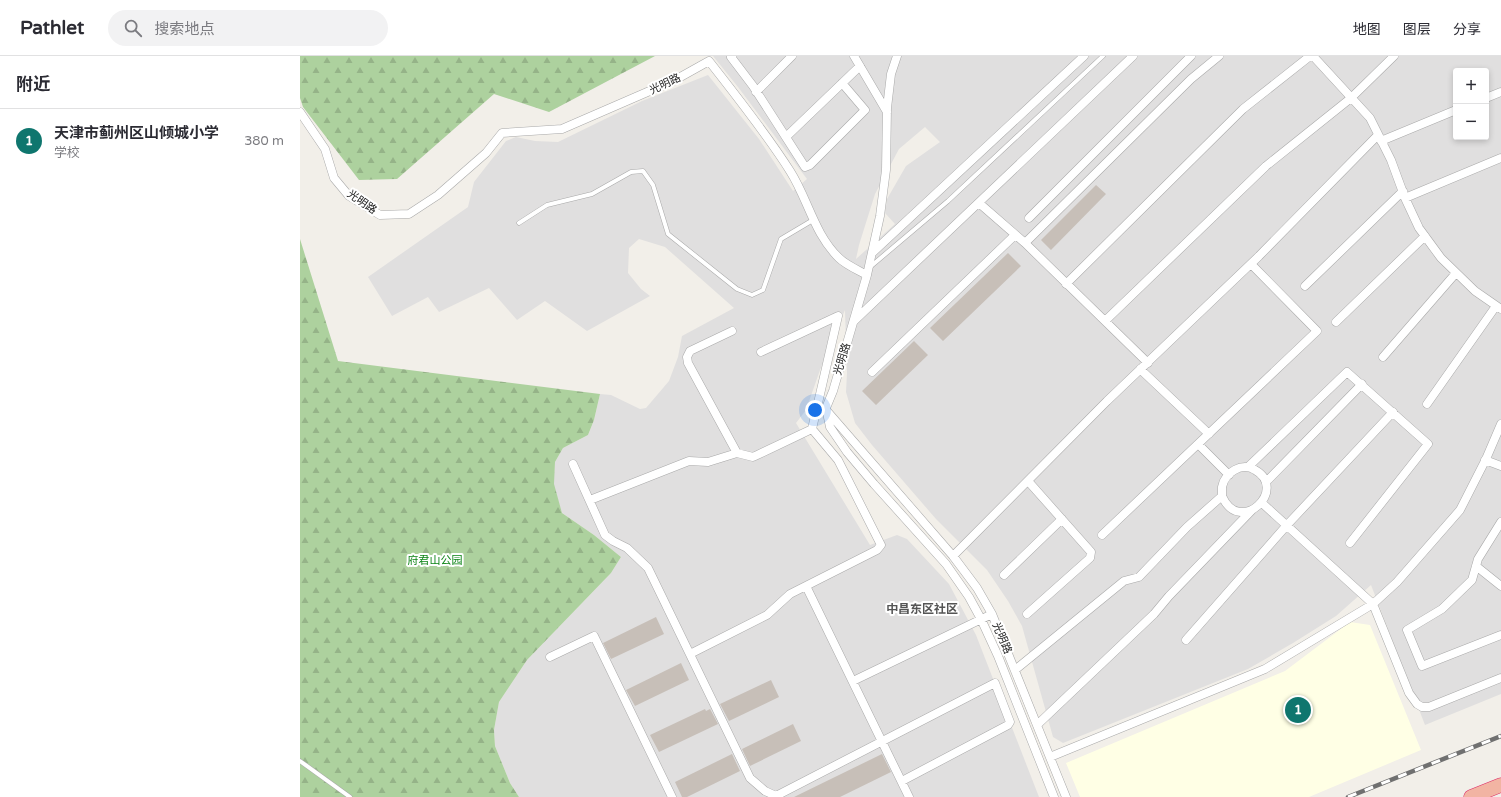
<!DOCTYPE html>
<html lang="zh">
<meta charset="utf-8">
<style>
:root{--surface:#fff;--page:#f2f2f3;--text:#2b2b33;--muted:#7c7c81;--line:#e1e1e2;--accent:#0f766e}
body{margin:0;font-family:"Varela Round","Noto Sans SC",sans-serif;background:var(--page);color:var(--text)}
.controls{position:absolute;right:12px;top:12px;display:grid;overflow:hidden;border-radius:4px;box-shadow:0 2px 6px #0003}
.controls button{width:36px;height:36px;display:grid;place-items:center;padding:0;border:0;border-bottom:1px solid var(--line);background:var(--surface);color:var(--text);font:20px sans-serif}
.you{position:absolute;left:515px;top:354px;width:14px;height:14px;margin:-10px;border:3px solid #fff;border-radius:50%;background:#1a73e8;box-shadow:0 0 0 6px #1a73e833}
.badge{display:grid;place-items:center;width:26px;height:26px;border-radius:50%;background:var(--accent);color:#fff;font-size:13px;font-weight:700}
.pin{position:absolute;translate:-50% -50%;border:2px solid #fff;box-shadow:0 1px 4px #0006}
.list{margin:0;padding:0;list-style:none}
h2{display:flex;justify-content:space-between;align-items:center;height:52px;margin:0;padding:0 16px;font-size:17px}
h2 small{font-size:13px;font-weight:400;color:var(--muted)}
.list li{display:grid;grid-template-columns:26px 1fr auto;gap:12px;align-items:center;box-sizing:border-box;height:64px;padding:0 16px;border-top:1px solid var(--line)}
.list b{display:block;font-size:15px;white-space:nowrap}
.list p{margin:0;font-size:13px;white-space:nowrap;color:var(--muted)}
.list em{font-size:13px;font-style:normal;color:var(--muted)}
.icon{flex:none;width:22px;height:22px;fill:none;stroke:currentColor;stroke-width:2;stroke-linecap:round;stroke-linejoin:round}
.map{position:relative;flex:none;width:1201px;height:741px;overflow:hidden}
header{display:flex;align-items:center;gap:24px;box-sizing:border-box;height:56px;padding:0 20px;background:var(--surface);border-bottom:1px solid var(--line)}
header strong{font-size:19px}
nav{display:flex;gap:22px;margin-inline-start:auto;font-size:14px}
.search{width:280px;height:36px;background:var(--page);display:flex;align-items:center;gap:10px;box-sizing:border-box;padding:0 14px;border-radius:22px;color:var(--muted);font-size:15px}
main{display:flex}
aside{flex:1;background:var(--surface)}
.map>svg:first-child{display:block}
.residential{fill:#e0dfdf;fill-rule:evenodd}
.education{fill:#ffffe5}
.forest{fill:url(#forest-firs)}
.building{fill:#c7bfb8}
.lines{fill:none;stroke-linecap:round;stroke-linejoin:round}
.service-casing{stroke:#a9a9a9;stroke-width:5}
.minor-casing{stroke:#a9a9a9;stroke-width:9}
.trunk-casing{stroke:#dc2a67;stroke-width:15}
.service{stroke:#fff;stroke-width:4}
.minor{stroke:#fff;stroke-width:8}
.trunk{stroke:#f2b4a3;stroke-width:14}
.rail-casing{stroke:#707070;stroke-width:4.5}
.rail{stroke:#fff;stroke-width:3;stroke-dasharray:9;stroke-linecap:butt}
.labels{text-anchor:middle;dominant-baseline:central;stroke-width:4;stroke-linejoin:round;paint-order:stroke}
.street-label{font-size:11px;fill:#222;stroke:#fff}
.park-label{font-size:11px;fill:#0c8416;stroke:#fff}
.neighbourhood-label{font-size:12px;font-weight:bold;fill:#555;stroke:#fff}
</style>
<header>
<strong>Pathlet</strong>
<div class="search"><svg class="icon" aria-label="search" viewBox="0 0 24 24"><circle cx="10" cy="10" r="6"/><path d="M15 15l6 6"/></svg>搜索地点</div>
<nav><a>地图</a><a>图层</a><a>分享</a></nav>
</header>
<main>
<aside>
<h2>附近<small></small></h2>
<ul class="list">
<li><span class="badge">1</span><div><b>天津市蓟州区山倾城小学</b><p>学校</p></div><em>380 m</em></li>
</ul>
</aside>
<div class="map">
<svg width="1201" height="741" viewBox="0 0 1201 741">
<defs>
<pattern id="forest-firs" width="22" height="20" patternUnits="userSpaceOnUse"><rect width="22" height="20" fill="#add19e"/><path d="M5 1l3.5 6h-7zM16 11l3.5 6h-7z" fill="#95b388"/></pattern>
</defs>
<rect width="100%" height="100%" fill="#f2efe9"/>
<!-- residential -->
<path class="residential" d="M413,0h788v638l-76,31 -54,-140 -35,31 -43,27 -45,26 -185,74 -10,-6 -31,-111 -14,-25 -21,-31 -51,-51 -64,-74 -17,-22 -9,-31 1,-19 -2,-63 -25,60 -14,40 -10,13 74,122 27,-10 10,4 42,45 27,51 63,162h-520l-9,-14 -15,-37 -1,-16 5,-28 28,-42 84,-87 10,-16 -27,-22 -32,-22 -9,-29 2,-22 8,-14 25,-13 6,-15 6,-26 11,1 29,14 6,-1 23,-27 9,-24 4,-21 52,-28 -69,-61 -26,-8 -10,9 -1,25 13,16 9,7 -63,35 -42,-30 -28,19 -28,-32 -50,24 -11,-15 -36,19 -24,-39 100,-70 6,-25 32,-41 10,-4 19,4 23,1 84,-41 66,-26 51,64 34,52 14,-12 -69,-92zM1156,15h30v66h-30zM625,71l15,15 -34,24 -19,33 -2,14 10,11 -39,35 3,-14 16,-51 24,-45z"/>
<!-- education -->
<path class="education" d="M1050,566l20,3 51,125 -112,47h-229l-14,-34 219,-92z"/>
<!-- forest -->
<path class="forest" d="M0,0h355l-106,56 -55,-18 -97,85 -38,1 -56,-73 -3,-9z
M0,183l38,122 262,33 -6,26 -6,15 -25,13 -8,14 -1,22 8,29 32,22 27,22 -10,16 -84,87 -28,42 -5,28 1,16 15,37 9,14h-219z"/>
<!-- building -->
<path class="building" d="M796,129l10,9 -55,56 -10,-10z
M708,197l13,13 -78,75 -13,-13z
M614,285l14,14 -52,50 -14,-14z
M356,561l8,17 -53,25 -8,-16z
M381,607l8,17 -54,26 -9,-16z
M471,624l8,17 -50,24 -9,-17z
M405,653l1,2 4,-2 8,15 -59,28 -9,-17z
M493,668l8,17 -51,25 -8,-17z
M432,698l8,17 -53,26h-5l-7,-15z
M582,698l9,18 -51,25h-46z"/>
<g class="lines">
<!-- service casing -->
<g class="service-casing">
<path id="service" d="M219,167l28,-18 45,-11 39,-22 12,-1 10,14 15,49 69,55 15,6 11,-5 18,-51 32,-19
M570,211l78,-66 155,-145
M0,705l50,36"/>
</g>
<!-- minor casing -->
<g class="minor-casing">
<path id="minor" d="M432,0l-1,1 22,29 52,81 5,-2 55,-55 -23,-27
M554,0l33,56
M1013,0l57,62 21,42 14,38 14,30 22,30 34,33 26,18
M456,36l36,-36
M1186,42l15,-6
M0,56l25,37 9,29 15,18 31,19 29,-1 29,-19 48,-42 16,-20 60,-4 113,-49 34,-19c28,36 57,72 81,110 18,28 24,63 49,87 7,7 19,12 28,17l-34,116 -7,17 4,19 17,25 27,32 72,80 23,33 12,22 17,37 56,141
M486,81l74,-71
M1081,85l75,-31
M1105,142l96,-40
M679,147l46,40 123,120
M729,162l162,-162
M725,187l166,-164 28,-23
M572,197l212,-197
M567,219l13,-59 6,-46 1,-62 4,-34 6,-18
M766,228l177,-175 67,-53
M1005,230l98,-95
M554,265l279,-265
M805,265l161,-155 85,-68 43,-42
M1036,266l89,-86
M432,275l-42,20 -3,6 1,6 49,90
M1083,301l73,-84
M840,313l69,65
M572,316l143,-137
M1127,348l69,-98
M527,355l126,145 24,32 15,26 74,183
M898,388l31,31
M1185,404l16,6
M273,408l32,71 8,6 14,7 21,20 102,210 15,13 11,5 219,-113 15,39 -2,3 -106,56
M948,411l99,-95 81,72 -78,99
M966,426l96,-98
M290,444l99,-39 19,1 29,-9 16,4 59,-28
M962,447l111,101 36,89 8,11 5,3h7l72,-29
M1201,466l-23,37 -6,21 -30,29 -35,21 15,36 79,-31
M802,479l215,-204 -66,-67
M653,500l154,-155 152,-145 119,-121
M1176,510l25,20
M704,519l58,-56
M506,530l103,211
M727,558l63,-56 1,-6 -63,-71
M886,584l101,-115 106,-113
M390,598l77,-39 23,-21 87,-44 4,-5 -43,-85 -26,-31 26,-113 -77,36
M250,601l44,-21 78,161
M715,614l109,-89 15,-4 48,-50 35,-31c0,-3 0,-7 0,-9 3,-15 20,-25 33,-17 34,19 -15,67 -33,26
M553,625l139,-67
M737,669l117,-111 15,-18 83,-86
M750,701l215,-88 108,-65 24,-22 63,-72 26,-51 15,-35"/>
</g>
<!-- trunk casing -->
<g class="trunk-casing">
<path id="trunk" d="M1171,741l30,-12"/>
</g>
<!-- service -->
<use href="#service" class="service"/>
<!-- minor -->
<use href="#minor" class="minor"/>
<!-- trunk -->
<use href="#trunk" class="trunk"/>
<!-- rail casing -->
<g class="rail-casing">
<path id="rail" d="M1048,741l153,-61"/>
</g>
<!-- rail -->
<use href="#rail" class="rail"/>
</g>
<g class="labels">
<!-- street labels -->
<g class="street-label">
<text transform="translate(365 28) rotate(-25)">光明路</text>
<text transform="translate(62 146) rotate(35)">光明路</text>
<text transform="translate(542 303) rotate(-73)">光明路</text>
<text transform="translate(702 582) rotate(67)">光明路</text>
</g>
<!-- park labels -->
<g class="park-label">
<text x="135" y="504">府君山公园</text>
</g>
<!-- neighbourhood labels -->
<g class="neighbourhood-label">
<text x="622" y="553">中昌东区社区</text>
</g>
</g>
</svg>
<div class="controls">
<button>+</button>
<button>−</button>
</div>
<div class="you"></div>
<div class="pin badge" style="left:998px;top:654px">1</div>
</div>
</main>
